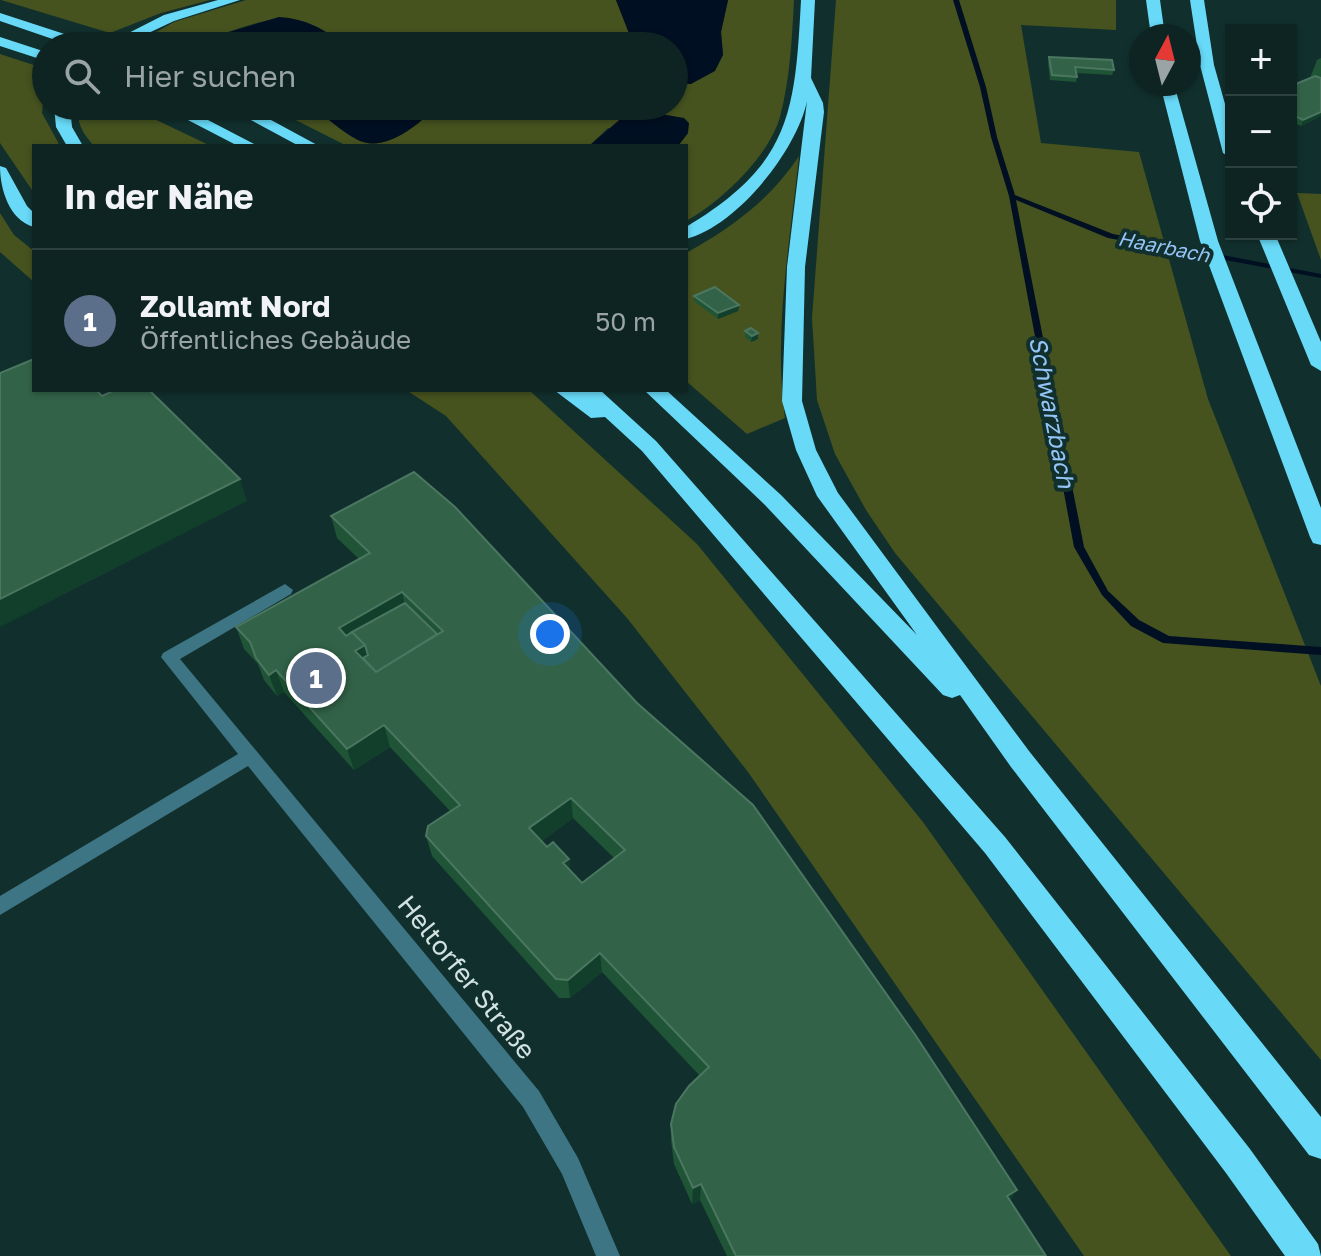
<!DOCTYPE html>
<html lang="de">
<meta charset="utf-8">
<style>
:root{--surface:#0d2422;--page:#162c2a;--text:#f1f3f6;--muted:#9aa4a5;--line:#2d4140;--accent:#f59c93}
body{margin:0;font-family:"Golos Text",sans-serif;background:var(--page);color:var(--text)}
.controls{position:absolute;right:24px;top:24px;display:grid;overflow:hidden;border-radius:0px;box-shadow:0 2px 6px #0004}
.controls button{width:72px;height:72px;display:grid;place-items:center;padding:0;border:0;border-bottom:2px solid var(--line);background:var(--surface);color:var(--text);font:40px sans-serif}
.compass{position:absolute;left:1129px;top:24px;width:72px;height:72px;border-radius:50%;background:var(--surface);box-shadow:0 2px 6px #0004;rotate:7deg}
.you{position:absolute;left:550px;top:634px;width:28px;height:28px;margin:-20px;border:6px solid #fff;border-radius:50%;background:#1a73e8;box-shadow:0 0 0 12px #1a73e833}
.badge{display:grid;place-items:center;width:52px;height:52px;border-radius:50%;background:var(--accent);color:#fff;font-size:26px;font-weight:700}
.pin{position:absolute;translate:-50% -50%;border:4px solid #fff;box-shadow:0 2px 8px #0006}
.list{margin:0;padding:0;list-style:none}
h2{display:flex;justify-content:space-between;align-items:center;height:104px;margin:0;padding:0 32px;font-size:34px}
h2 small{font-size:26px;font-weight:400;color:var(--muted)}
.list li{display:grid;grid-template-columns:52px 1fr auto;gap:24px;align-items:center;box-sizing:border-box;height:144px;padding:0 32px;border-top:2px solid var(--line)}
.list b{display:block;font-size:30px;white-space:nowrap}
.list p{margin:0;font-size:26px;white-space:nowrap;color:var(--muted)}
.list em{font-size:26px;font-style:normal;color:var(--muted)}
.icon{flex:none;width:44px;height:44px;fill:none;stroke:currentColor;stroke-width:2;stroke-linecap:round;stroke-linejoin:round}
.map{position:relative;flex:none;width:1321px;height:1256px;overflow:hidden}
.search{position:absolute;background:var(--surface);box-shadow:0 2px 6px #0004;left:32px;top:32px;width:656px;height:88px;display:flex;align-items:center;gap:20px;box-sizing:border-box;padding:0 28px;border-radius:44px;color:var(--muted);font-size:30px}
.panel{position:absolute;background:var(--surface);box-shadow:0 2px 6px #0004;left:32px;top:144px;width:656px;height:248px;border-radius:0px}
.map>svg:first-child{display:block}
.green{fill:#46531f}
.water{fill:#000f22}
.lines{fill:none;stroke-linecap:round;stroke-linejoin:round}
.stream{fill:#000f22;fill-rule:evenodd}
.minor{fill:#3e7584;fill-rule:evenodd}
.motorway{fill:#68daf8;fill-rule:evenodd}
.wall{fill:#1f5436;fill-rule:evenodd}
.shaded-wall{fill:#113f2b}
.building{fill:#326348;stroke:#4b7760;stroke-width:2;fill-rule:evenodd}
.labels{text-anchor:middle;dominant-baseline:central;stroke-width:8;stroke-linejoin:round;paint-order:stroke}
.far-water-label{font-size:20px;font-style:italic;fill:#94c4f6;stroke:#11302d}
.water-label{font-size:24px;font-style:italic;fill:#94c4f6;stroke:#11302d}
.near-street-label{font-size:26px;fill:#d2e3e1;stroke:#11302d}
</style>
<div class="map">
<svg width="1321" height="1256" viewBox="0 0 1321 1256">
<rect width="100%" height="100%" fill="#11302d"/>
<!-- green -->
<path class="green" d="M1,0h209l-49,13 -51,20z
M246,0h370l18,46h-288c-53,-40 -71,-29 -130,-10l-7,5 1,5 -75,-2 39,-22z
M728,0h66c-2,39 -4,78 -14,117 -11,39 -59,85 -94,104v-75h-8l10,-13 -80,-5 -19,18h-242l-79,-40c11,0 26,-2 37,0 22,4 34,24 53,34 25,13 58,-14 76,-31l-1,-3h241v-23l17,1 32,-29 -2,-23z
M836,0h280v30l-95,-5 20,118 98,9 69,247 113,287v374l-426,-507 -29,-43 -31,-56 -18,-54 -5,-82z
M0,54l46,15 -4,44 18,33h-26v47l-34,-50z
M79,106h48l84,40h-117c-10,-11 -19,-24 -15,-40z
M799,156c-9,87 -26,176 -14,262l-38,16 -61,-53v-128c45,-25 84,-53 113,-97z
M1297,193l24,1v66z
M0,213l14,22 20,16v31l-34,-30z
M406,390h123l168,154 226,278 308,434h-147l-336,-484 -121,-154 -181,-202z"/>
<!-- water -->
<path class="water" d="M616,0h112l-7,32 2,23 -8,16 -24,13 -17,-1v-37h-40z
M279,17c28,2 45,12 67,29h-136l-1,-5 7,-5z
M306,106h127l1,3c-17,17 -50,44 -76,31 -19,-9 -32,-26 -52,-34z
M632,109l52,9 5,5 -1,10 -10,13h-89z"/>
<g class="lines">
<!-- stream -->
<path class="stream" d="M953,0h6l27,87 11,50 18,58 98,39 208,40v4l-213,-40 -92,-38 68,347 24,44 31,29 30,16 152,11v8l-158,-12 -32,-17 -29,-31 -28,-48 -65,-351 -18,-59 -11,-50z"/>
<!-- minor -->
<path class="minor" d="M285,584l8,6 -2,4 -111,65 359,432 39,67 42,98h-24l-34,-82 -39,-67 -275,-341 -248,149v-19l238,-142 -77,-97 2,-4z"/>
<!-- motorway -->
<path class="motorway" d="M218,0h22l-66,21 -53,25h-18l61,-31z
M801,0h14l-4,78 12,25 1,9 -19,155 -3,134 14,49 22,43 191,258 292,366v42l-12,-4 -298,-388 -51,-72 -8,3 -9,-3 -178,-190 -121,-115h22l115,105 136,140 -100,-139 -21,-46 -14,-49 5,-134 20,-166c-10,49 -70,125 -121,138v-12c105,-63 109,-114 115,-227z
M1146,0h14l5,36h-14z
M1190,0h14l10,65 17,60v33l-8,-5 -23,-88z
M0,13l92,30 2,3h-21l-73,-25z
M0,37l46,15v9l-46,-15z
M1160,84h14l44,157 103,267v37l-8,-2 -3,-6 -110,-296z
M54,106h16l2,21 11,19h-16l-11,-19z
M161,106h20l77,40h-20z
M225,106h20l74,40h-20z
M0,166l6,2 21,38 7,7v14c-25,-7 -34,-38 -34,-61z
M1257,234h18l46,108v29l-10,-6z
M554,390h46l56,51 349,396 245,312 68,95 3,12h-36l-59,-83 -241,-320 -343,-402 -37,-34 -14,1z"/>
</g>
<!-- wall -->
<path class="wall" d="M1049,57l65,13 -2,5 -36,-2 1,4 -1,5 -26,-2 -2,-17z
M1321,58v58l-20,10 -10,-5v-35l19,-8 7,-18z
M694,296l45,9 -1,6 -20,8 -24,-18z
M745,331l13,8 -7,3 -6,-5z
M414,472l603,718 -7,10 36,56h-319l-27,-56 -8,4 -18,-40 -3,-23v-17l29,-48 -98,-104 -32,26h-11l-127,-142 -6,-20 24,-25 -60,-64 -36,23 -70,-78 -7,4 -13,-16 -6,-16 -14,-15 -8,-22 123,-68 -22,-21 -6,-22zM573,818l41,40 -32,25 -12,-12 -1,-12 -22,-12 -5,-6z"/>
<!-- shaded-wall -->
<path class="shaded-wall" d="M1321,112v4l-20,10 2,-6z
M739,305l-1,6 -20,8v-6z
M758,333v6l-7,3 1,-6z
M240,479l7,22 -247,126v-28z
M402,592l5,22 -42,31 6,22 -29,-29 -3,-10z
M276,670l8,22 -7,4 -8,-21z
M384,725l6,22 -36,23 -7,-21z
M571,798l2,20 -41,31 -3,-21z
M569,859l2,20 -8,-16z
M600,953l2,19 -32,26 -2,-18z
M701,1184l-1,16 -8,4 1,-16z
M1017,1190l-10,16v-10z"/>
<!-- building -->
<path class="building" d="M1049,57l63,3 2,10 -39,-3 2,10 -25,-2z
M1315,76l6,2v34l-18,8 -12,-6v-28z
M715,287l24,18 -21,8 -24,-17z
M751,328l7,5 -6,3 -7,-5z
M34,359v31h62l6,6 13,-6h34l91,89 -240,120v-226z
M414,472l41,35 182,196 116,102 163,231 101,154 -10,6 39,60h-310l-35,-72 -8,4 -19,-41 -3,-23 5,-20 13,-18 20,-19 -109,-114 -32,27 -12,-1 -130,-143 2,-10 32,-21 -76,-80 -37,24 -71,-79 -7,5 -13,-17 -6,-16 -14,-15 134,-74 -39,-37zM402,592l41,39 -67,41 -21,-21 10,-6 -13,-13 -6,4 -7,-8zM571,798l54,52 -43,33 -19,-20 6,-4 -16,-17 -6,5 -18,-19z
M405,603l32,31 -61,38 -13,-14 5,-3 -3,-10 -13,-13z"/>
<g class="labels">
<!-- far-water labels -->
<g class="far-water-label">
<text transform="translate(1164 246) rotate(11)">Haarbach</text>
</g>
<!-- water labels -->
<g class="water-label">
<text transform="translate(1053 412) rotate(79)">Schwarzbach</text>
</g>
<!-- near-street labels -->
<g class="near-street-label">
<text transform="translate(467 977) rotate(51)">Heltorfer Straße</text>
</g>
</g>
</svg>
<div class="controls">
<button>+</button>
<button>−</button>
<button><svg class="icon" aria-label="locate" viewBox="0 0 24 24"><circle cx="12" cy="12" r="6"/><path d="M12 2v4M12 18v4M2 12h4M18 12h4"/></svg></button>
</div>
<svg class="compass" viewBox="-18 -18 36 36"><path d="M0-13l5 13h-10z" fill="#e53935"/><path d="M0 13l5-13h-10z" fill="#9aa4a5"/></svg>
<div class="you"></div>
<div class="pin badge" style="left:316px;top:678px;background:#5c6f8a">1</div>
<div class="search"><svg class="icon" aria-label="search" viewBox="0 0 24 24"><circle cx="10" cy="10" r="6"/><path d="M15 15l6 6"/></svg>Hier suchen</div>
<section class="panel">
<h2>In der Nähe<small></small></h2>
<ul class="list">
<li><span class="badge" style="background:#5c6f8a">1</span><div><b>Zollamt Nord</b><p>Öffentliches Gebäude</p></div><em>50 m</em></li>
</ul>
</section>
</div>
